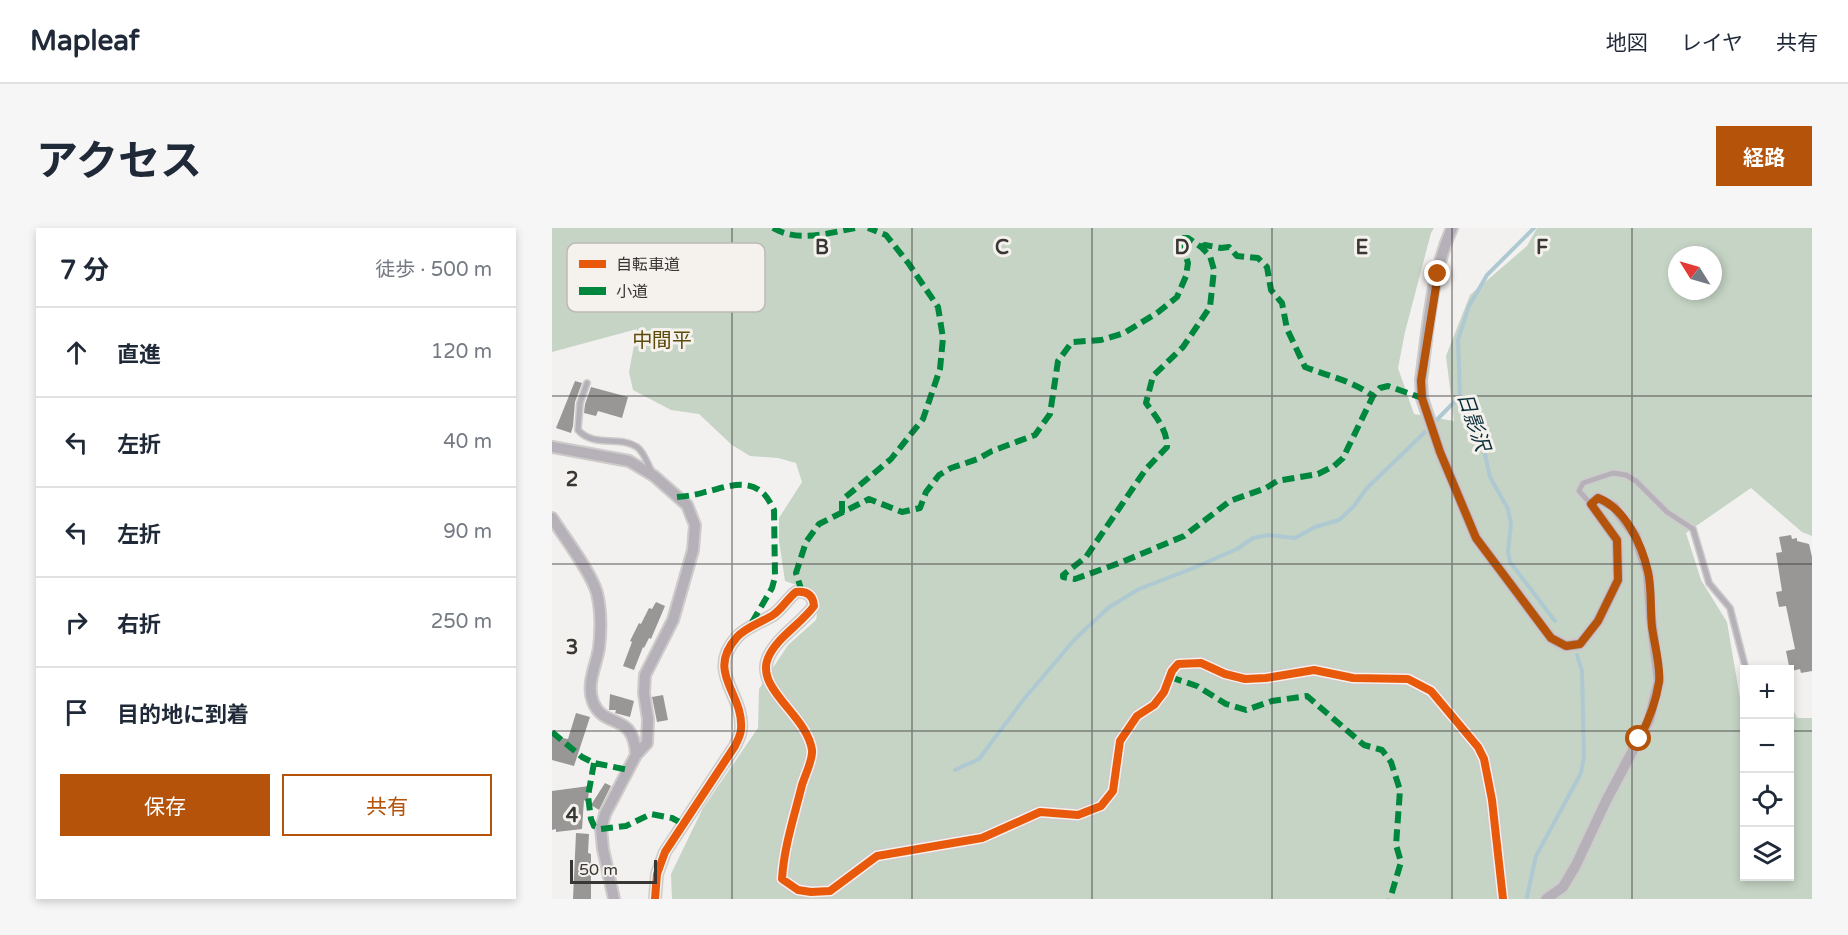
<!DOCTYPE html>
<html lang="ja">
<meta charset="utf-8">
<style>
:root{--surface:#fff;--page:#f6f6f7;--text:#1f2937;--muted:#747a83;--line:#e0e1e3;--accent:#b45309}
body{margin:0;font-family:"Varela Round","Noto Sans JP",sans-serif;background:var(--page);color:var(--text)}
.controls{position:absolute;right:18px;bottom:18px;display:grid;overflow:hidden;border-radius:0px;box-shadow:0 3px 9px #0003}
.controls button{width:54px;height:54px;display:grid;place-items:center;padding:0;border:0;border-bottom:2px solid var(--line);background:var(--surface);color:var(--text);font:30px sans-serif}
.compass{position:absolute;left:1116px;top:18px;width:54px;height:54px;border-radius:50%;background:var(--surface);box-shadow:0 3px 9px #0003;rotate:307deg}
.scale{position:absolute;left:18px;bottom:15px;width:87px;box-sizing:border-box;padding-left:6px;border:3px solid #393736;border-top:0;font-size:16px;line-height:21px;white-space:nowrap;color:#393736;-webkit-text-stroke:4px #f5f1ed;paint-order:stroke}
.stop{position:absolute;width:18px;height:18px;margin:-14px;border:4px solid #b45309;border-radius:50%;background:#fff}
.stop.end{background:#b45309;border-color:#fff;box-shadow:0 2px 6px #0008}
.list{margin:0;padding:0;list-style:none}
h2{display:flex;justify-content:space-between;align-items:center;height:78px;margin:0;padding:0 24px;font-size:26px}
h2 small{font-size:20px;font-weight:400;color:var(--muted)}
.list li{display:grid;grid-template-columns:39px 1fr auto;gap:18px;align-items:center;box-sizing:border-box;height:90px;padding:0 24px;border-top:2px solid var(--line)}
.list b{display:block;font-size:22px;white-space:nowrap}
.list em{font-size:20px;font-style:normal;color:var(--muted)}
.actions{display:flex;gap:12px;padding:18px 24px}
.actions a{flex:1;padding:14px 0;border:2px solid var(--accent);border-radius:0px;text-align:center;font-size:21px;color:var(--accent)}
.actions .main{background:var(--accent);color:#fff}
.icon{flex:none;width:33px;height:33px;fill:none;stroke:currentColor;stroke-width:2;stroke-linecap:round;stroke-linejoin:round}
.map{position:relative;flex:none;width:1260px;height:671px;overflow:hidden;border-radius:0px}
header{display:flex;align-items:center;gap:36px;box-sizing:border-box;height:84px;padding:0 30px;background:var(--surface);border-bottom:2px solid var(--line)}
header strong{font-size:28px}
nav{display:flex;gap:33px;margin-inline-start:auto;font-size:21px}
.intro{display:flex;align-items:center;justify-content:space-between;box-sizing:border-box;height:144px;padding:0 36px}
h1{margin:0;font-size:42px}
.button{padding:15px 27px;border-radius:0px;background:var(--accent);color:#fff;font-size:21px;font-weight:700}
main{display:flex;gap:36px;padding:0 36px}
aside{flex:1;background:var(--surface);border-radius:0px;box-shadow:0 3px 9px #0003}
.map>svg:first-child{display:block}
.forest{fill:#c5d4c5;fill-rule:evenodd}
.lines{fill:none;stroke-linecap:round;stroke-linejoin:round}
.stream{stroke:#aec9d1;stroke-width:4}
.building{fill:#989796}
.service-casing{stroke:#cdcccb;stroke-width:8}
.minor-casing{stroke:#cdcccb;stroke-width:14}
.service{stroke:#b6b0b8;stroke-width:5}
.minor{stroke:#b6b0b8;stroke-width:10}
.quiet{stroke:#00873e;stroke-width:6;stroke-dasharray:12 6;stroke-linecap:butt}
.cycleway-casing{stroke:#f5f1ed;stroke-width:11}
.cycleway{stroke:#e8590c;stroke-width:8}
.route{stroke:#b45309;stroke-width:8}
.grid{fill:none;stroke:#393736;stroke-width:1.5;stroke-opacity:0.55}
.labels{text-anchor:middle;dominant-baseline:central;stroke-width:6;stroke-linejoin:round;paint-order:stroke}
.neighbourhood-label{font-size:20px;fill:#5c4c0c;stroke:#f5f1ed}
.water-label{font-size:20px;font-style:italic;fill:#072e38;stroke:#f5f1ed}
.key{fill:#f5f1ed;stroke:#bdb9b6;stroke-width:1.5}
.key-label{font-size:16px;fill:#393736}
.grid-label{font-size:20px;text-anchor:middle;font-weight:bold;fill:#393736;stroke:#f5f1ed;stroke-width:6;stroke-linejoin:round;paint-order:stroke}
</style>
<header>
<strong>Mapleaf</strong>
<nav><a>地図</a><a>レイヤ</a><a>共有</a></nav>
</header>
<div class="intro"><h1>アクセス</h1><a class="button">経路</a></div>
<main>
<aside>
<h2>7 分<small>徒歩 · 500 m</small></h2>
<ul class="list">
<li><svg class="icon" aria-label="ahead" viewBox="0 0 24 24"><path d="M12 20V5M6 11l6-6 6 6"/></svg><div><b>直進</b></div><em>120 m</em></li>
<li><svg class="icon" aria-label="left" viewBox="0 0 24 24"><path d="M17 20v-9H6M10 6l-5 5 5 5"/></svg><div><b>左折</b></div><em>40 m</em></li>
<li><svg class="icon" aria-label="left" viewBox="0 0 24 24"><path d="M17 20v-9H6M10 6l-5 5 5 5"/></svg><div><b>左折</b></div><em>90 m</em></li>
<li><svg class="icon" aria-label="right" viewBox="0 0 24 24"><path d="M7 20v-9h11M14 6l5 5-5 5"/></svg><div><b>右折</b></div><em>250 m</em></li>
<li><svg class="icon" aria-label="arrive" viewBox="0 0 24 24"><path d="M6 21V4h12l-3 4 3 4H6"/></svg><div><b>目的地に到着</b></div></li>
</ul>
<div class="actions"><a class="main">保存</a><a>共有</a></div>
</aside>
<div class="map">
<svg width="1260" height="671" viewBox="0 0 1260 671">
<rect width="100%" height="100%" fill="#f3f1ef"/>
<!-- forest -->
<path class="forest" d="M0,0h882l-3,5 -26,99 -7,36 16,46 40,7 -8,-65 24,-61 57,-49 10,-18h275v308l-10,-4 -51,-44 -65,45 15,47 26,42 15,88h2v166h46v-173l7,15h15v181h-1140l-1,-25 32,-66 55,-80 1,-39 29,-44 28,-25 3,-18 -11,-13 -23,-8 -6,-40v-23l23,-36 -6,-19 -18,-5 -28,-2 -18,-11 -33,-31 -28,-4 -38,-20 -4,-18 8,-43 -85,23zM1125,27h36v36h-36z"/>
<g class="lines">
<!-- stream -->
<path class="stream" d="M982,0l-47,47 -18,31 -11,34 2,56 9,25 15,29 6,27 18,32 3,15 -3,28 2,10 45,59
M403,542l24,-11 45,-60 51,-60 33,-31 31,-19 52,-20 46,-20 16,-11 15,-3 27,3 20,-11 24,-7 15,-14 13,-18 57,-55 36,-37
M975,669l9,-41 45,-83 3,-17 -2,-85 -5,-16"/>
</g>
<!-- building -->
<path class="building" d="M23,153l7,2 -7,19 -2,24 -2,7 -15,-5z
M39,159l37,10 -6,21 -24,-7 -2,5 -12,-3 1,-9z
M1239,307l1,4 5,-1v3l12,3 3,13v114l-11,2 -1,-4 -8,2 -1,-6 -2,1 -3,-15 9,-2 -9,-43 -7,1 -3,-15 6,-1 -6,-38 6,-1 -3,-15z
M104,374l9,4 -14,33 -2,-1 -5,10 -1,-1 -9,23 -11,-4 9,-24 -2,-1 9,-18 2,1 8,-16 3,1z
M58,466l24,7 -4,16 -15,-4 1,-3h-7z
M111,467l5,25 -11,2 -5,-25z
M24,485l14,4 -16,49 -22,-6v-24l16,3z
M53,555l6,3 -12,24 -8,-5z
M37,558l-1,17 -4,-3 -2,29 -26,3v-3l-4,1v-39z
M24,605l13,1 -1,19 3,1v45h-18z"/>
<g class="lines">
<!-- service casing -->
<g class="service-casing">
<path id="service" d="M35,155l-7,20 -2,27c16,18 41,5 59,17 7,5 11,18 15,25
M1039,276l-12,-13 4,-8 30,-10 13,2 10,6 31,31 26,17 16,54 21,25 16,62"/>
</g>
<!-- minor casing -->
<g class="minor-casing">
<path id="minor" d="M900,0c-21,47 -24,102 -31,152l1,18 18,54 36,86 75,100 15,8 14,-2 18,-23 20,-41 -1,-40 -26,-36 7,-6 16,9 21,28 13,38 3,45 8,63 -10,39 -43,81 -30,64 -13,22 -17,12
M0,219l77,14 25,15 33,29 8,20 -2,25 -20,70 -28,55 -1,18 4,26 -1,24 -11,12 -31,59 -4,15 2,20 11,50
M0,290c12,19 39,54 45,75 4,17 4,38 2,55 -3,18 -13,36 -6,54 11,28 41,9 43,53
M103,671l2,-25 8,-22 70,-106c2,-5 6,-11 6,-17 3,-36 -36,-56 -4,-92 9,-10 25,-15 36,-22 9,-6 14,-16 23,-23 11,-1 17,3 18,14 -14,19 -37,31 -46,52 -13,31 39,57 44,92 1,10 -7,25 -10,35 -8,32 -18,62 -20,94l16,11 13,2 19,-1 47,-35 105,-18 58,-26 38,3 23,-9 12,-15 7,-50 17,-25 17,-11 10,-13 8,-21 6,-7 23,-1 24,11 20,5 21,-1 48,-8 39,8 55,1 23,12 47,56 6,12 8,41 11,99"/>
</g>
<!-- service -->
<use href="#service" class="service"/>
<!-- minor -->
<use href="#minor" class="minor"/>
<!-- quiet -->
<path class="quiet" d="M221,0c26,15 55,5 82,0
M649,19l4,-2 16,3 8,-1 8,9 21,2 9,9 4,23 11,13 5,26 18,38c23,9 48,14 68,29
M125,269c10,-1 19,-2 28,-5 19,-4 42,-15 59,2 4,4 7,10 10,16l1,67 -3,11 -21,36
M290,285v-13l49,-41 32,-40 17,-50 3,-31 -5,-31 -29,-43 -23,-29 -18,-7
M250,364l-6,-19 10,-31 13,-18 50,-25 33,13 18,-4 6,-16 13,-17 12,-7 27,-9 14,-8 43,-16 15,-21 8,-53 14,-19 29,-2 23,-7 33,-20 20,-16 9,-21 2,-13 -8,-25h8l13,9 9,9 4,14 -4,37 -27,40 -30,29 -7,27c10,14 21,26 21,44l-21,22 -60,88 -23,18v2l12,2 47,-17 62,-26 46,-35 36,-13 11,-7 41,-7 16,-8 9,-8 30,-62 7,-8 8,-2 34,12
M618,449l27,9 29,18 20,6 26,-9 35,-5 57,49 18,5 9,12 9,28 -4,55 5,17 -11,37
M0,504l30,25 12,6 35,7
M42,535l-6,33 3,23 3,7 7,3 25,-3 25,-12 21,4 11,6"/>
<!-- cycleway casing -->
<g class="cycleway-casing">
<path id="cycleway" d="M103,671l2,-25 8,-22 70,-106c2,-5 6,-11 6,-17 3,-36 -36,-56 -4,-92 9,-10 25,-15 36,-22 9,-6 14,-16 23,-23 11,-1 17,3 18,14 -14,19 -37,31 -46,52 -13,31 39,57 44,92 1,10 -7,25 -10,35 -8,32 -18,62 -20,94l16,11 13,2 19,-1 47,-35 105,-18 58,-26 38,3 23,-9 12,-15 7,-50 17,-25 17,-11 10,-13 8,-21 6,-7 23,-1 24,11 20,5 21,-1 48,-8 39,8 55,1 23,12 47,56 6,12 8,41 11,99"/>
</g>
<!-- cycleway -->
<use href="#cycleway" class="cycleway"/>
</g>
<g class="lines">
<!-- route -->
<path class="route" d="M886,46l-17,107 1,17 18,54 36,86 75,100 15,8 14,-2 18,-23 20,-41 -1,-40 -26,-36 7,-6c27,10 44,47 50,74 4,17 2,37 4,55 2,16 9,40 7,55 -3,20 -11,40 -20,57"/>
</g>
<!-- grid -->
<path class="grid" d="M180,0v671M360,0v671M540,0v671M720,0v671M900,0v671M1080,0v671M0,168h1260M0,336h1260M0,503h1192M1238,503h22"/>
<g class="labels">
<!-- neighbourhood labels -->
<g class="neighbourhood-label">
<text x="110" y="113">中間平</text>
</g>
<!-- water labels -->
<g class="water-label">
<text transform="translate(921 194) rotate(71)">日影沢</text>
</g>
</g>
<!-- legend -->
<rect x="15" y="15" width="198" height="69" rx="9" class="key"/>
<rect x="27" y="32" width="27" height="8" fill="#e8590c"/>
<rect x="27" y="59" width="27" height="8" fill="#00873e"/>
<g class="key-label">
<text x="64" y="42">自転車道</text>
<text x="64" y="69">小道</text>
</g>
<g class="grid-label">
<text x="270" y="26">B</text>
<text x="450" y="26">C</text>
<text x="630" y="26">D</text>
<text x="810" y="26">E</text>
<text x="990" y="26">F</text>
<text x="20" y="258">2</text>
<text x="20" y="426">3</text>
<text x="20" y="594">4</text>
</g>
</svg>
<div class="controls">
<button>+</button>
<button>−</button>
<button><svg class="icon" aria-label="locate" viewBox="0 0 24 24"><circle cx="12" cy="12" r="6"/><path d="M12 2v4M12 18v4M2 12h4M18 12h4"/></svg></button>
<button><svg class="icon" aria-label="layers" viewBox="0 0 24 24"><path d="M12 4l9 5-9 5-9-5zM3 14l9 5 9-5"/></svg></button>
</div>
<svg class="compass" viewBox="-18 -18 36 36"><path d="M0-13l5 13h-10z" fill="#e53935"/><path d="M0 13l5-13h-10z" fill="#747a83"/></svg>
<div class="scale">50 m</div>
<div class="stop" style="left:1087px;top:511px"></div>
<div class="stop end" style="left:886px;top:46px"></div>
</div>
</main>
